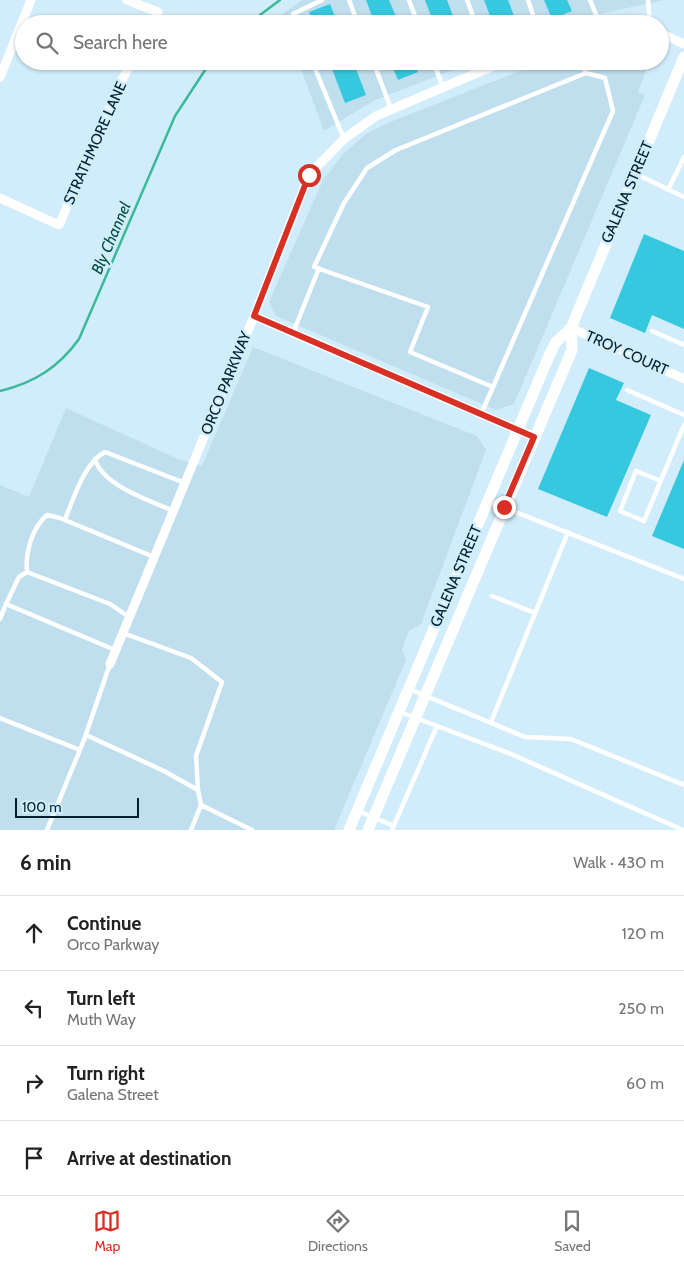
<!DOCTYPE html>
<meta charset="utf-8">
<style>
:root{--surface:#fff;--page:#f2f2f2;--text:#222;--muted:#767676;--line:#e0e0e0;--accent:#d93025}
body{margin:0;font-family:Cabin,sans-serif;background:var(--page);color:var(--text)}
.scale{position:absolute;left:15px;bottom:12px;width:124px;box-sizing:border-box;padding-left:5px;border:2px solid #011f2c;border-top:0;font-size:14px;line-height:18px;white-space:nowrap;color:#011f2c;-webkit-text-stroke:4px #d1edfc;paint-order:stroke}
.stop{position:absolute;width:15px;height:15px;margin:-11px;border:4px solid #d93025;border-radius:50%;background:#fff}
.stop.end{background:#d93025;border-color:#fff;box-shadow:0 1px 5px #0008}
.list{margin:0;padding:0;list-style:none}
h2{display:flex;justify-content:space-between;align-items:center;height:65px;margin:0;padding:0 20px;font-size:21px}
h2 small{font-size:16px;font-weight:400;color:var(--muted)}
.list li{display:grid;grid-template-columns:32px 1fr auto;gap:15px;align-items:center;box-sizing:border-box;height:75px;padding:0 20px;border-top:1px solid var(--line)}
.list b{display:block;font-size:19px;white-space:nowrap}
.list p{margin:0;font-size:16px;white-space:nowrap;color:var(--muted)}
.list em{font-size:16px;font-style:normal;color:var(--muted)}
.icon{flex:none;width:28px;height:28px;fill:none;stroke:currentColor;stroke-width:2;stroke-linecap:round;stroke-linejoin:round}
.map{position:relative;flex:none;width:684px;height:830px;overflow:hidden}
.search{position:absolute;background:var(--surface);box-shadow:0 1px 4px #0004;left:15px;right:15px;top:15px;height:55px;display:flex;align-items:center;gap:12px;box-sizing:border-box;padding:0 18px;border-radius:28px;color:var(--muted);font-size:19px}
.sheet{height:365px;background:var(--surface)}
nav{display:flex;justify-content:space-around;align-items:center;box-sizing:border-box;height:70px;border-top:1px solid var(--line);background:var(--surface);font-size:14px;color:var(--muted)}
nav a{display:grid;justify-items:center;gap:2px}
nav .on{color:var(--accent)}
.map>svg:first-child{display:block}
.built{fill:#bfdeee}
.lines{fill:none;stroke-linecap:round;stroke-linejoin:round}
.stream{stroke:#3aba98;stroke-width:2.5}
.building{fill:#35c8df}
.service{stroke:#fff;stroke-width:4.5}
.minor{stroke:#fff;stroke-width:9}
.tertiary{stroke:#fff;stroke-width:11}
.route{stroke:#d93025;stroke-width:6}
.labels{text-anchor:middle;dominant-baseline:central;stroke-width:5;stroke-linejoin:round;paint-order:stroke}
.street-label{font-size:15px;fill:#011f2c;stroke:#d1edfc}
.water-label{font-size:16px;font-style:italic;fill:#014d3c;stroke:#d1edfc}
</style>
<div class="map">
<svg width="684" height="830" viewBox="0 0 684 830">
<rect width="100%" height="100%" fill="#d1edfc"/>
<!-- built -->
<path class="built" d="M302,0h362l-82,18 -14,6h-284l-3,-9z
M298,61h178l-101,39 -51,31z
M545,61h98l4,7 -9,24 7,3 -131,309 -18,6 -220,-94 -7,-14 54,-122 20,-26 24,-21 23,-11z
M253,347l224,89 9,14 -65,174 -12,7 -7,18 4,11 -72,170h-334v-345l29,12 37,-89 112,51 24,7z"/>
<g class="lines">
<!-- stream -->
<path class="stream" d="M248,24l32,-24
M0,391c34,-8 59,-24 79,-52l96,-223 36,-55"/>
</g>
<!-- building -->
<path class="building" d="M366,0h23l10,24h-24z
M425,0h22l9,24h-22z
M484,0h24l9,24h-24z
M544,0h23l5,11 -20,8z
M330,4l8,20h-24l-5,-12z
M329,61h24l13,34 -21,8z
M390,61h24l4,11 -20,8z
M644,234l40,17v78l-32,-14 -7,18 -35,-15z
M589,368l35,15 -8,17 35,15 -44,102 -69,-28z
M684,460v89l-32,-13z"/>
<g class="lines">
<!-- service -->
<path class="service" d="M349,0l9,24
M409,0l9,24
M467,0l9,24
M528,0l8,24
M590,0l10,24
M648,0l2,24
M297,24l-4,-10 29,-14
M312,61l32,78
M373,61l18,48
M433,61l10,26
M581,61l5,12
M586,73l19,5 8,33 -120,276 -83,-35 18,-45 -114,-40 30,-64 23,-35 29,-18z
M636,174l48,23
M668,190l16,-33
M652,331l32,14
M293,333l26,-65
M627,390l57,25
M481,414l12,-27
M95,459c7,26 55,42 79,52
M661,481l-25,-10 -16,40 24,10 40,-96
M488,501l196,78
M65,519c9,-21 19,-56 40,-67l80,31
M27,572c-2,-20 5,-44 20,-57l13,3 94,39
M492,596l43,17
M6,604l13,-27 8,-5 83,32 19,13
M0,619l6,-15 109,46
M123,633l68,25 31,24 -26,74 2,34
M409,689l116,48 46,2 113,46
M0,718l80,32
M491,722l77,-190
M437,726l74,28 172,76
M86,735l76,35 36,20 3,15
M358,811l36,15
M47,830l37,-90 26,-76
M191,830l10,-25 51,25
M392,830l45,-104 -37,-14"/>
<!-- minor -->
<path class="minor" d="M127,0l31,12 -6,12
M660,33l24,11
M0,77l31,-77
M0,198l59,27 59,-137 14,-27
M254,316l280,121
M571,328l113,51
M110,664l144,-348 55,-141 35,-36 32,-23 129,-55"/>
<!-- tertiary -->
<path class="tertiary" d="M349,830l200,-474 7,-14 15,-14 113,-271
M368,830l204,-480 -1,-22"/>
</g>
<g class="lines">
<!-- route -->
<path class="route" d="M309,175l-55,141 280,121 -30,70"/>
</g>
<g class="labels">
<!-- street labels -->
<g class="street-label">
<text transform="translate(95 143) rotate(-66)">STRATHMORE LANE</text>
<text transform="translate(627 192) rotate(-67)">GALENA STREET</text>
<text transform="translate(627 353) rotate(24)">TROY COURT</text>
<text transform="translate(226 383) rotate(-68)">ORCO PARKWAY</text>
<text transform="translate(456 576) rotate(-67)">GALENA STREET</text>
</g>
<!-- water labels -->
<g class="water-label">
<text transform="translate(111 238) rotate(-67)">Bly Channel</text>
</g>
</g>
</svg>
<div class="scale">100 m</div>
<div class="stop" style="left:309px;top:175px"></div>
<div class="stop end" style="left:504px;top:507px"></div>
<div class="search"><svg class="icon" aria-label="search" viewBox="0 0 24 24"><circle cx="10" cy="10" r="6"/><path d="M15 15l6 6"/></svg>Search here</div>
</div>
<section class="sheet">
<h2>6 min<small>Walk · 430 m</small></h2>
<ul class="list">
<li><svg class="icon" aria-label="ahead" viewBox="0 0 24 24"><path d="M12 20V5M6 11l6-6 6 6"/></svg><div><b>Continue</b><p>Orco Parkway</p></div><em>120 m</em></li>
<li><svg class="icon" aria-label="left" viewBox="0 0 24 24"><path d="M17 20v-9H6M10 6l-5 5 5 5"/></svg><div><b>Turn left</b><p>Muth Way</p></div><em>250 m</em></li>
<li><svg class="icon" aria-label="right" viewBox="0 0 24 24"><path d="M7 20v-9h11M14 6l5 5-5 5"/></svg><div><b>Turn right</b><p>Galena Street</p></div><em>60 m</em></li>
<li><svg class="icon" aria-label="arrive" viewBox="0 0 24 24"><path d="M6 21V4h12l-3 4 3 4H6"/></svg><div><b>Arrive at destination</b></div></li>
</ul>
</section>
<nav>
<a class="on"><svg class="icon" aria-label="map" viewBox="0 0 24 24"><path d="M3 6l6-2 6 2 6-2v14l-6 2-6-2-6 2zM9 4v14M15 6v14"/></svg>Map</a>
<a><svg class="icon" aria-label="directions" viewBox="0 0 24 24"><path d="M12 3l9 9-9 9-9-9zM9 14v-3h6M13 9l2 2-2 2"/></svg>Directions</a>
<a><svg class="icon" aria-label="saved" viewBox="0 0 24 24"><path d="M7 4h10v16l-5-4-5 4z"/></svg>Saved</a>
</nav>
